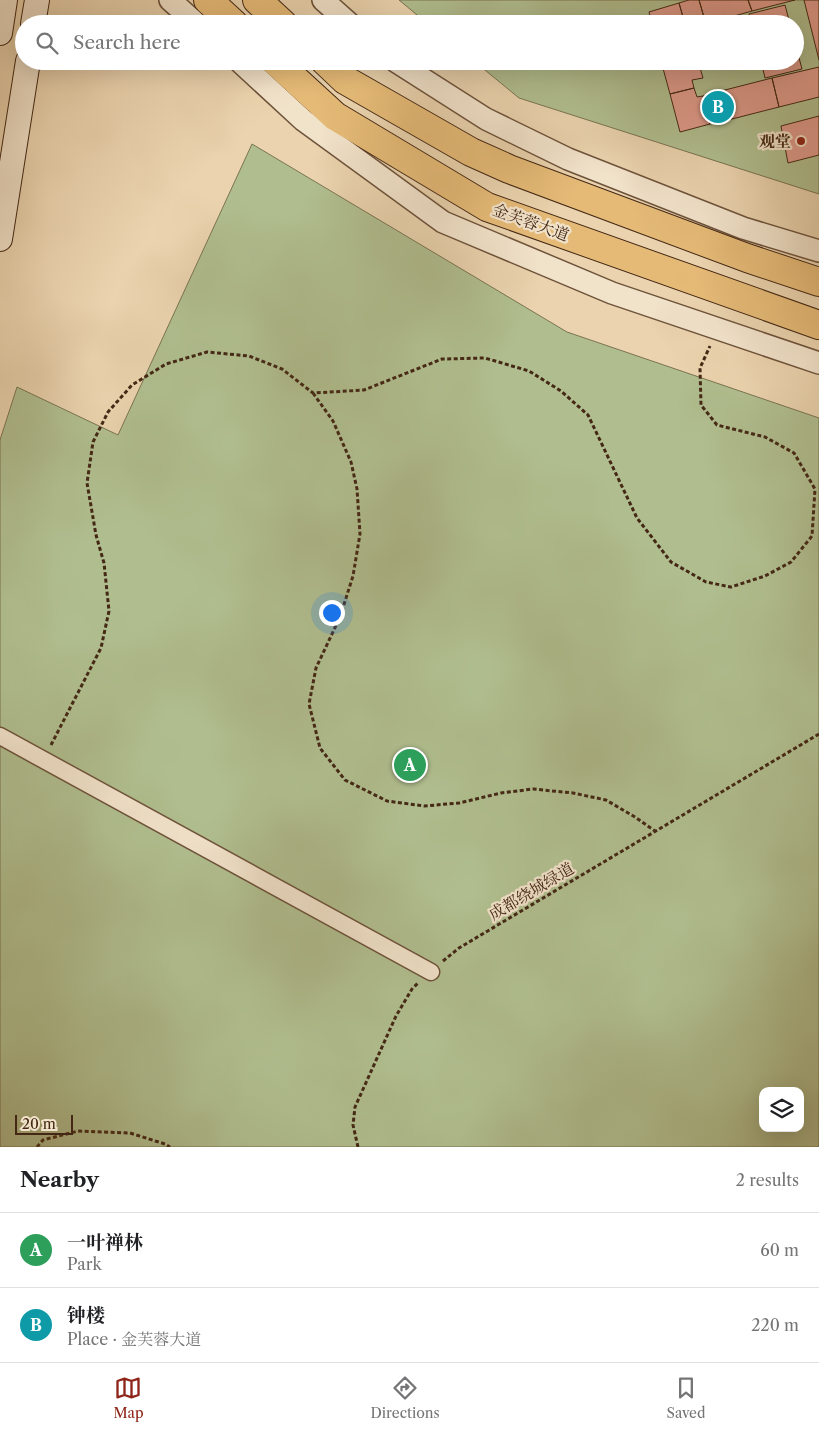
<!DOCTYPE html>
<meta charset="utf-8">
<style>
:root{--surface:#fff;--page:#f2f2f2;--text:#202124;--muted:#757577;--line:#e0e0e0;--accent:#8f2418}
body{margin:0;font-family:"Libre Caslon Text","Noto Serif SC",serif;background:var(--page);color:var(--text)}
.controls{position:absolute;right:15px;bottom:15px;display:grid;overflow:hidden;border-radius:10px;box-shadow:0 5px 20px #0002}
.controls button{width:45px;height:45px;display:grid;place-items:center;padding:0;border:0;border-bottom:1px solid var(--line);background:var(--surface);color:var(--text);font:25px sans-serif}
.scale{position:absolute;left:15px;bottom:12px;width:58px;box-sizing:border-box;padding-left:5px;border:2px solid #442815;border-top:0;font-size:14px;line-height:18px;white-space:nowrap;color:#442815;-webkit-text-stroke:4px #f1e2ca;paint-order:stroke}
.you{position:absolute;left:331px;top:612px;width:18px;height:18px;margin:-12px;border:4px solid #fff;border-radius:50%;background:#1a73e8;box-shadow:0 0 0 8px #1a73e833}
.badge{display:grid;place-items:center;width:32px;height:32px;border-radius:50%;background:var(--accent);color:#fff;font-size:16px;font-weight:700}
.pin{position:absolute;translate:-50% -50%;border:2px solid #fff;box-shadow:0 1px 5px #0006}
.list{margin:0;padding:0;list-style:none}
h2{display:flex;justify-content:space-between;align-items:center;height:65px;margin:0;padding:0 20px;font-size:21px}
h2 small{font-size:16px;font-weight:400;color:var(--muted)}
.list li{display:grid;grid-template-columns:32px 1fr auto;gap:15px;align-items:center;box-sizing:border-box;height:75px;padding:0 20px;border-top:1px solid var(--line)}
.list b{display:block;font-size:19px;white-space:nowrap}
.list p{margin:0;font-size:16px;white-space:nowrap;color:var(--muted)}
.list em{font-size:16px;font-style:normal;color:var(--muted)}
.icon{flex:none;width:28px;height:28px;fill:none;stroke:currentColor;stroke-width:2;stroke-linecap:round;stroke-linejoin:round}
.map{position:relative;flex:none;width:819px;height:1147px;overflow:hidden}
.search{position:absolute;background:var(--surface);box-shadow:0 5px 20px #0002;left:15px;right:15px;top:15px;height:55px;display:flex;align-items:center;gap:12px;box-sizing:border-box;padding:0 18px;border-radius:28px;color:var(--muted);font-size:19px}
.sheet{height:215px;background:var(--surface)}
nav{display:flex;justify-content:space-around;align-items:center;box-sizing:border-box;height:70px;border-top:1px solid var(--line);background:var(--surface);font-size:14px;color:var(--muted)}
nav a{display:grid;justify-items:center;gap:2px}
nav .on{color:var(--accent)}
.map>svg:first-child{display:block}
.green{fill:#b0be8f;stroke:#7a7352;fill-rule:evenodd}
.building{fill:#df9b8c;stroke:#442815}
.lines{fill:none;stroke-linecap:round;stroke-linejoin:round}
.minor-casing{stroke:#6e533b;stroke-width:19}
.tertiary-casing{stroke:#6e533b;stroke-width:24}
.secondary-casing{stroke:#442815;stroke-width:26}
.trunk-casing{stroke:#442815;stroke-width:30}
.path{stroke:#442815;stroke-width:3;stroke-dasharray:4 2.5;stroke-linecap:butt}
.minor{stroke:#f1e2ca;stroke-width:16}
.tertiary{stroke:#f1e2ca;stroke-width:21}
.secondary{stroke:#f1e2ca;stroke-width:24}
.trunk{stroke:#e5ba77;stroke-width:28}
.poi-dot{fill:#8f2418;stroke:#f1e2ca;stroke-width:2}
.labels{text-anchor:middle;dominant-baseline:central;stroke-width:4.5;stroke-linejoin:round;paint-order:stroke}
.poi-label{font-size:16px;font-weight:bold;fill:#442815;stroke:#f1e2ca;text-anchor:end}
.street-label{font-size:16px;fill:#442815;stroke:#f1e2ca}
</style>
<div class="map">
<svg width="819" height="1147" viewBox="0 0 819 1147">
<rect width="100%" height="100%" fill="#ead3ae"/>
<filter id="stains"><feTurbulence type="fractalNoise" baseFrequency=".004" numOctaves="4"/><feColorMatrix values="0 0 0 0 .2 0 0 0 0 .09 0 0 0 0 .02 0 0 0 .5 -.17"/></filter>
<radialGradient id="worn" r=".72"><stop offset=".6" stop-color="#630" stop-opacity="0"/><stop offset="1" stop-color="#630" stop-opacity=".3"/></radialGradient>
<!-- green -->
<path class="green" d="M399,0h420v194l-300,-96 -45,-37h321v-37h-367z
M252,144l315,188 252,86v729h-819v-707l17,-53 101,48zM763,1091h37v37h-37z"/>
<!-- building -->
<path class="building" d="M689,0h10l7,24h-21l-6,-21z
M699,0h49l4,11 -46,13z
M748,0h47l-43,11z
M804,0h15v60z
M679,3l6,21h-33l-3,-12z
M785,5l5,19h-39l-2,-10z
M795,43l7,26 -37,9 -4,-17h34z
M661,61h37l5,17 -11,2 2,8 -24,6z
M819,67v30l-40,10 -7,-29z
M772,78l7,29 -47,12 -7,-29z
M694,88l3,9 6,-1 7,28 -30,8 -10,-38z
M725,90l7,29 -22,5 -7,-28z
M819,116v39l-31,8 -7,-37z"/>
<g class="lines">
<!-- minor casing -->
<g class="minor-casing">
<path id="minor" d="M0,736l431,236"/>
</g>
<!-- tertiary casing -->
<g class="tertiary-casing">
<path id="tertiary" d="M170,0l27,24
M323,0l27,24
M239,61l64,59 140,102 169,71 207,70
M395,61l91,58 82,40 175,69 76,23"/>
</g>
<!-- secondary casing -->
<g class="secondary-casing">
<path id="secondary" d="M33,24l4,-24
M0,33l5,-33
M0,239l28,-178"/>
</g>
<!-- trunk casing -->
<g class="trunk-casing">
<path id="trunk" d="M208,0l26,24
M257,0l26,24
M275,61l60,55 152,91 332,118
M325,61l20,19 126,72 38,17 238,89 72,24"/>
</g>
<!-- path -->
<path class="path" d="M313,393l20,28 18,41 6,27 3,45 -7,42 -13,41 -24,51 -7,36 11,44 25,32 42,21 37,5 35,-3 42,-10 32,-4 40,4 33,7 29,17 20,14
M51,745l50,-97 8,-37 -5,-48 -8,-28 -9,-52 6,-41 15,-30 24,-27 34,-21 41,-12 42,4 33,13 31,24 51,-3 78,-31 43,-1 44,13 32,20 27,24 49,103 34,44 35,20 25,5 34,-11 26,-14 21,-26 3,-47 -21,-36 -29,-16 -48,-12 -16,-20 -1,-37 10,-22
M443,961l16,-13 360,-214
M37,1147l6,-7 35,-9 52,2 35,11 5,3
M358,1147l-5,-22 2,-18 41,-91 16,-27 6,-6"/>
<!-- minor -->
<use href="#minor" class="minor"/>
<!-- tertiary -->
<use href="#tertiary" class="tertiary"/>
<!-- secondary -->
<use href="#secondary" class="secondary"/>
<!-- trunk -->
<use href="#trunk" class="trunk"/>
</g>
<!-- markers -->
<circle class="poi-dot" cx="801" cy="141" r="5"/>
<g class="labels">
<!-- poi labels -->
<g class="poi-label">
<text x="791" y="141">观堂</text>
</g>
<!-- street labels -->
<g class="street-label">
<text transform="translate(531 222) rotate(20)">金芙蓉大道</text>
<text transform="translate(531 891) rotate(-31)">成都绕城绿道</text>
</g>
</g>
<rect width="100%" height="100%" filter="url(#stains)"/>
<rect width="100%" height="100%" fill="url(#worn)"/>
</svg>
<div class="controls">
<button><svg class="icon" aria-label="layers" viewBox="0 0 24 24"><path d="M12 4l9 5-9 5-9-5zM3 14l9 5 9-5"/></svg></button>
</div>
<div class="scale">20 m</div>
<div class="you"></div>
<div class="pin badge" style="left:410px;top:765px;background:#2e9e5b">A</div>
<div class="pin badge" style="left:718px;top:107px;background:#0f9aa8">B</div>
<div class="search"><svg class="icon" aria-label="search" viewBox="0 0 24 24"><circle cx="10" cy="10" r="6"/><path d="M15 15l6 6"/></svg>Search here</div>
</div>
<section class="sheet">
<h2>Nearby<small>2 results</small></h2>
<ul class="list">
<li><span class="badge" style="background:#2e9e5b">A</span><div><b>一叶禅林</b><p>Park</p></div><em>60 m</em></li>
<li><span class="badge" style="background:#0f9aa8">B</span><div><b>钟楼</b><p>Place · 金芙蓉大道</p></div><em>220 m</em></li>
</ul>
</section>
<nav>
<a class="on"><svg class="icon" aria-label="map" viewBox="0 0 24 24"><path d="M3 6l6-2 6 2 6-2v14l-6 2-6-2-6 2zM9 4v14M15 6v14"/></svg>Map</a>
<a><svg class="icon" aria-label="directions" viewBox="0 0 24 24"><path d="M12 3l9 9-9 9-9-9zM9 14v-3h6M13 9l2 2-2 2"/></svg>Directions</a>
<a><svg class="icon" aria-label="saved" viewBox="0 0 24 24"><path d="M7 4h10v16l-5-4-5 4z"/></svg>Saved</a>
</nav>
